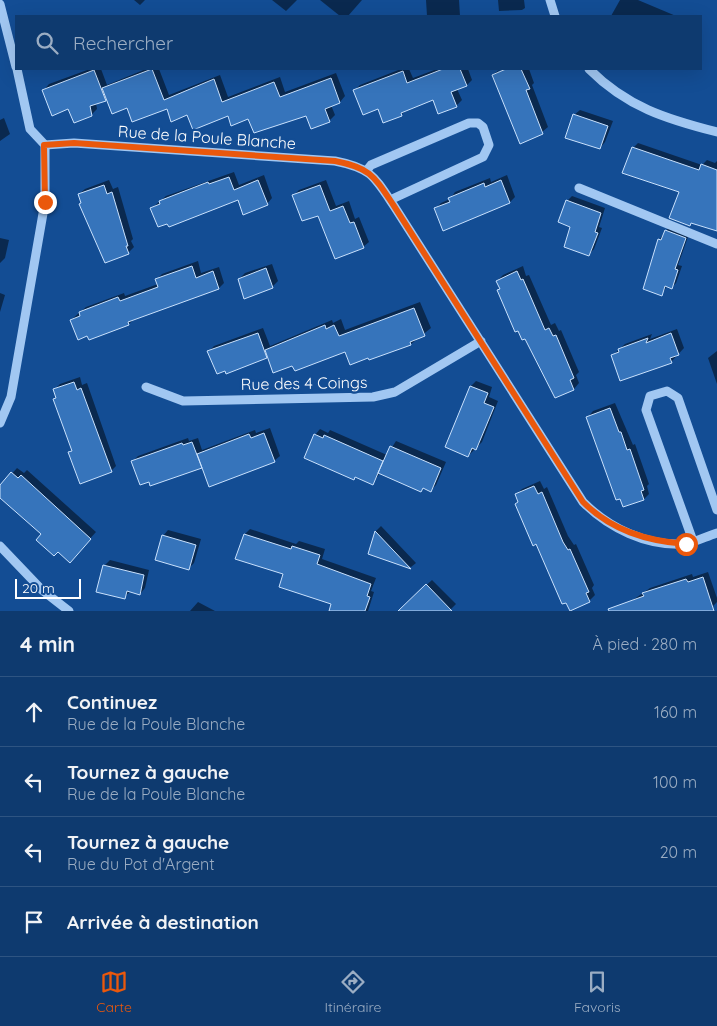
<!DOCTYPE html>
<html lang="fr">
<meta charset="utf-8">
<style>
:root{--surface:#0e3a6f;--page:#1c4577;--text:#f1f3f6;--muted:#9badc3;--line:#2e5482;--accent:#ea580c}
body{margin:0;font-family:Quicksand,sans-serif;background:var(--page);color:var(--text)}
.scale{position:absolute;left:15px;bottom:12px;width:66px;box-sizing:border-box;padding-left:5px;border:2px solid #fff;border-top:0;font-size:14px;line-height:18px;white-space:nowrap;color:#fff;-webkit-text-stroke:4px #134d94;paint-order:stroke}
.stop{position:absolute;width:15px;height:15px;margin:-11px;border:4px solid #ea580c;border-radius:50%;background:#fff}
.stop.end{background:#ea580c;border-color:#fff;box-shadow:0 1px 5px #0008}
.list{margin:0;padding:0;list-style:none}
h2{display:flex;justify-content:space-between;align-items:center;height:65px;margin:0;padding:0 20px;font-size:21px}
h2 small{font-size:16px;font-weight:400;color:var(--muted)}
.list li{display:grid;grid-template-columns:32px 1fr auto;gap:15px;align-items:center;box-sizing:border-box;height:70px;padding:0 20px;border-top:1px solid var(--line)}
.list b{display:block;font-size:19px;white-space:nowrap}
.list p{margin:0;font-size:16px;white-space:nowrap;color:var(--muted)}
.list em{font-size:16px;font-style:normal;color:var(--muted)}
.icon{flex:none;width:28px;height:28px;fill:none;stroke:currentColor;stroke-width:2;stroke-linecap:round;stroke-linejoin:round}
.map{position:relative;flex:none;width:717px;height:611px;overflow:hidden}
.search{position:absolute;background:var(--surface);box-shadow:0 5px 20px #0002;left:15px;right:15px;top:15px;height:55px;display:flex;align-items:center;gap:12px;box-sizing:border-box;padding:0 18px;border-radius:0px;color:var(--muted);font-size:19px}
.sheet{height:345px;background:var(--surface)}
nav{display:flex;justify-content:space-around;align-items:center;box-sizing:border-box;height:70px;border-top:1px solid var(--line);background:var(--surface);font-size:14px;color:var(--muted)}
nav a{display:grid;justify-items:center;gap:2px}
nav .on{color:var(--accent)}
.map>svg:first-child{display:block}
.shadow{fill:#0007}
.building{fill:#3674bb;stroke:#c9e1fd}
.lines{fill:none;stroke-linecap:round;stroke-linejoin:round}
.minor{stroke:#a1c7f2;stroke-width:9}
.route{stroke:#ea580c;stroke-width:6}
.labels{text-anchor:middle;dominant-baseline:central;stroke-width:5;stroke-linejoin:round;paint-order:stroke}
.street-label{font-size:16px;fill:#fff;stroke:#134d94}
</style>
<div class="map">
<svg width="717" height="611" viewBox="0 0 717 611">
<rect width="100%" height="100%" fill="#134d94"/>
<!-- shadow -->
<path class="shadow" d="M134,0h11l-5,5z
M272,0h25l-11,11z
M320,0h42l-14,16h-8z
M426,0h33l1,16h-33z
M498,0h26l1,8 -3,2 -23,1z
M620,0h18l38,16h-65z
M90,69h11l6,16 39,-16h13l10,26 51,-20 8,22 52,-20 5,15 51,-19 9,23 -5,6 -9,3 4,10 -6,6 -23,-7 -57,3 -61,-4 -21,-6h-40l-20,-9 -11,5 1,6 -5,5 -23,-6 -25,-18 5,-6z
M401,69h8l4,9 24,-9h31l4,11 -5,5 -10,4 5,11 -6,6 -23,-8 -26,11 -6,6 -23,-8 -23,-17 5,-5z
M500,69h3l-5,2v2l12,-4h19l5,14 -2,2 16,42 -6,5 -49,-57z
M580,110l33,11 -8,21 -5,6 -26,-33z
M4,118l6,16 -10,7v-21z
M638,143l64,22 5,-5 8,3 2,-2v69l-25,-8 -3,3 -8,-34 -48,-43z
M234,172l5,13 25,-10 8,23 -5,6 -29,-6 -86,10 14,-12z
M507,175l8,22 -5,5 -66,27 -8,-21 5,-5 9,-4 5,-7 35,-14 1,4z
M109,180l4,9 5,-2 15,52 -2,2 3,6 -6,6 -46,-51 -3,-8 6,-5z
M326,180l10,26 13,-5 6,18 4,-2 10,25 -6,5 -70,-51 6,-6z
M572,196l33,12 -6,19 3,1 -8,21 -5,5 -17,-28 -5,-25z
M670,226l19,8 -11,31 4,1 -6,17 -4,4 -5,-1 -5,8 -3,-54z
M0,238l9,2 -4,18 -5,5z
M198,261l3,12 18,-6 5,16 -5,5 -86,32 -4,4 -40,14 -18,-18 15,-13 38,-14 1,3 33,-12 -2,-4 6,-6z
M272,264l6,17 -6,6 -33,-8 6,-6z
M523,266l3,10 3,-1 22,50 4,-2 4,8 2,-1 18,42 -3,3 3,8 -5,6 -77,-108 6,-6z
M0,293l5,2 -5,17z
M420,302l11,26 -20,16 -43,12 -23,-5 -53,13 -24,-9 -59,-4 5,-5 49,-18 7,18 62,-26 1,3 8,-4 4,11z
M677,329l7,19 -13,14 -59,-6 13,-12 27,-10 -2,5z
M717,351v33l-9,-26z
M80,377l2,8 5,-2 29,83 -5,5 -42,-18 4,-4 -19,-50 3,-2 -3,-7 6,-6z
M476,381l16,6 -3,10 9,4 -16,41 -14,14 -21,-10 24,-60z
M615,403l18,42 2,-1 14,40 -2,2 2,8 -5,5 -56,-82 5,-6z
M270,428l10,28 -6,5 -72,4 -53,15 -17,-18 6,-6 50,-18 1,3 9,-3 4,12 53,-20 1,3z
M320,429l8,4 2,-3 57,25 9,-14 50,21 -10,23 -5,5 -7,-3 -4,4 -40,-18 -8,11 -57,-49z
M17,468l7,5 3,-3 69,62 -21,23 -32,-21 -43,-43v-4z
M540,481l4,8 3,-2 21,49 6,9 2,-1 18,41 -2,3 3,7 -6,6 -73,-106 6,-6z
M381,526l35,37 -5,4 -42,-13 7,-23z
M250,529l46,15 3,-3 26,8 -3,10 54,19 -5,13 3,1 -6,19h-38l3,-8 -49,-30 -47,-15 8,-24z
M168,530l33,9 -7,24 -5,5 -26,-32z
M110,560l39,10 -4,18 -5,6 -9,-3 -7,6 -26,-6 7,-26z
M708,572l9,26v4l-5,5 -82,-5 20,-14 42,-14 1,3z
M432,580l24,24 -7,7 -45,-5z
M198,602l17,9h-25z"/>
<!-- building -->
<path class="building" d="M152,69l12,31 50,-21 8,23 52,-20 6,15 51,-19 9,25 -15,6 5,13 -19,7 -5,-13 -52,17 -6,-14 -17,7 -3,-10 -35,14 -6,-15 -16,7 -4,-13 -35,13 -5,-14 -15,6 -10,-26z
M443,69h17l7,17 -16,6 6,15 -19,7 -5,-14 -32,13 1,3 -19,7 -5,-14 -15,6 -10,-25 50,-19 4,12z
M506,69h15l9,20 -4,1 17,44 -23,10 -28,-69z
M94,70l12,31 -16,5 2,10 -18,7 -6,-14 -16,7 -10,-26z
M573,114l35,12 -8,23 -35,-11z
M632,147l67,23 2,-6 16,6v61l-26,-8 -1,3 -21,-8 10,-26 -57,-19z
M229,177l5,13 24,-10 10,25 -25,10 -5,-15 -69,27 -2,-3 -9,3 -8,-19 10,-4 -1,-3 49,-19 1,2z
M501,180l9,23 -67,28 -9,-23 16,-6 -2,-4 36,-15 1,4z
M104,185l3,9 5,-2 16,54h-2l3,8 -24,9 -26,-59 2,-1 -3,-9z
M320,185l10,26 13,-5 7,17 4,-1 10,26 -29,11 -17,-43 -16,5 -10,-26z
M566,200l35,13 -6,19 3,1 -9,23 -25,-9 6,-20 -12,-5z
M665,230l21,8 -11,31 3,1 -6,19 -7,-3 -3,10 -19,-7 15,-50 3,1z
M192,266l4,12 17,-7 6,18 -91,33 1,3 -40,15 -2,-4 -9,4 -8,-20 10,-4 -1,-4 39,-15 2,4 38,-14 -3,-8z
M266,268l7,20 -29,11 -6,-20z
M517,271l4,9 2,-1 22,51 4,-2 4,8 3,-1 18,43 -4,2 4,10 -19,8 -30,-59 -3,1 -4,-9 -3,1 -18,-42 3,-1 -4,-8z
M414,308l11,28 -15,6 1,3 -42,15 -1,-2 -18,7 -5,-13 -50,19 -3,-5 -19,7 -8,-23 60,-25 1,4 8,-4 5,11z
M258,333l9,25 -41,16 -1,-3 -8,3 -10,-23z
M671,333l8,22 -9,3 2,5 -52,18 -9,-26 8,-3 -1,-3 30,-11 -2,5z
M74,382l3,8 4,-2 31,84 -32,12 -12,-32 4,-1 -19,-52 3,-1 -3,-9z
M470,386l18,7 -4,10 10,4 -18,43 -4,-2 -4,9 -23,-10z
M610,408l9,24h2l6,18 3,-1 14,41 -3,1 3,9 -21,7 -3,-8 -4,1 -30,-83z
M264,433l11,29 -66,25 -12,-33 52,-20 2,4z
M314,434l9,4 1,-3 59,26 -10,24 -18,-8 -1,3 -50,-22z
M192,442l10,26 -52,18 -1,-4 -9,3 -9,-24 51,-18 1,2z
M390,446l51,22 -10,24 -8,-4 -2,4 -43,-19z
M11,472l7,6 3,-3 70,64 -21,24 -12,-11 -4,4 -18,-16 5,-6 -41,-36v-13z
M534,486l4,8 4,-2 21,50 5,8 2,-1 19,43 -3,1 4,9 -20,9 -4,-8 -4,1 -26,-60 -3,2 -18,-42 3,-2 -3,-8z
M375,531l36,38 -43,-15z
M244,534l47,15 1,-3 28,9 -3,9 54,20 -4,12 3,1 -5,14h-36l2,-7 -52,-17 4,-13 -48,-15z
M162,535l34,10 -7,25 -34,-10z
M103,565l41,10 -4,20 -13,-4 -2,8 -29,-7z
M703,577l11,34h-105l-1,-2 36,-13 -2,-3 44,-14 2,3z
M426,584l26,27h-54z"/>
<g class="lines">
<!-- minor -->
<path class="minor" d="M550,0l5,16
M0,4l16,63
M589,69c38,38 77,50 128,63
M45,145l29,-2 261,18c36,7 39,15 59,45l189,296c26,26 63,44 101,42 10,-1 23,-8 33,-11
M367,170l4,-5 98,-42h9l5,4 6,18 -6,12 -93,43
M579,188l138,56
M146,387l37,14 190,-4 22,-5 86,-51
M0,423l11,-26 34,-195v-57l-15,-16 -13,-60
M693,541l-47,-131 4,-14 17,-5 11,7 39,112
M0,546l42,44 27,21"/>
</g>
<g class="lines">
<!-- route -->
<path class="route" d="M45,202l-1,-57 30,-2 261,18c36,7 39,15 59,45l189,296c28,28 63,39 103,42"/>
</g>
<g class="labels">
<!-- street labels -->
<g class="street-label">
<text transform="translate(207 137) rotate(4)">Rue de la Poule Blanche</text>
<text transform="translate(304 383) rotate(-1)">Rue des 4 Coings</text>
</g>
</g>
</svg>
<div class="scale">20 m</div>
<div class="stop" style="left:686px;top:544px"></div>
<div class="stop end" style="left:45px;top:202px"></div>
<div class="search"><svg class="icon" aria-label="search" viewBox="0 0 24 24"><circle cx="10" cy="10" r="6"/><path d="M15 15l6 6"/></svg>Rechercher</div>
</div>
<section class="sheet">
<h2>4 min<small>À pied · 280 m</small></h2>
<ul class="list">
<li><svg class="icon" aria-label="ahead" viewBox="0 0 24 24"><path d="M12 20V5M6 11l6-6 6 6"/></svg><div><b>Continuez</b><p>Rue de la Poule Blanche</p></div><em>160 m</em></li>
<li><svg class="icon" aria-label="left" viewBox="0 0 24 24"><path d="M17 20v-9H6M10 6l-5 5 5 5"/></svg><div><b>Tournez à gauche</b><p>Rue de la Poule Blanche</p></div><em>100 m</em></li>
<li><svg class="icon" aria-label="left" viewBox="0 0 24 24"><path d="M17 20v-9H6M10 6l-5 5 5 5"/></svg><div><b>Tournez à gauche</b><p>Rue du Pot d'Argent</p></div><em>20 m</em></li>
<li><svg class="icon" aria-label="arrive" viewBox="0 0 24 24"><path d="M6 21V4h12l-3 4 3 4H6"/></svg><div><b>Arrivée à destination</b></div></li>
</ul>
</section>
<nav>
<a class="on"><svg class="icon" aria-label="map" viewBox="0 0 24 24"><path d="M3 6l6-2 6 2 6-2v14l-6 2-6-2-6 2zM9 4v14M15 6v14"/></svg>Carte</a>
<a><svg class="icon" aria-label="directions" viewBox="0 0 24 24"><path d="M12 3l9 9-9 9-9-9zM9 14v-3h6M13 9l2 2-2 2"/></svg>Itinéraire</a>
<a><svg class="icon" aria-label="saved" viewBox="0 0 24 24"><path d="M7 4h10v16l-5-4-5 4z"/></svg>Favoris</a>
</nav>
